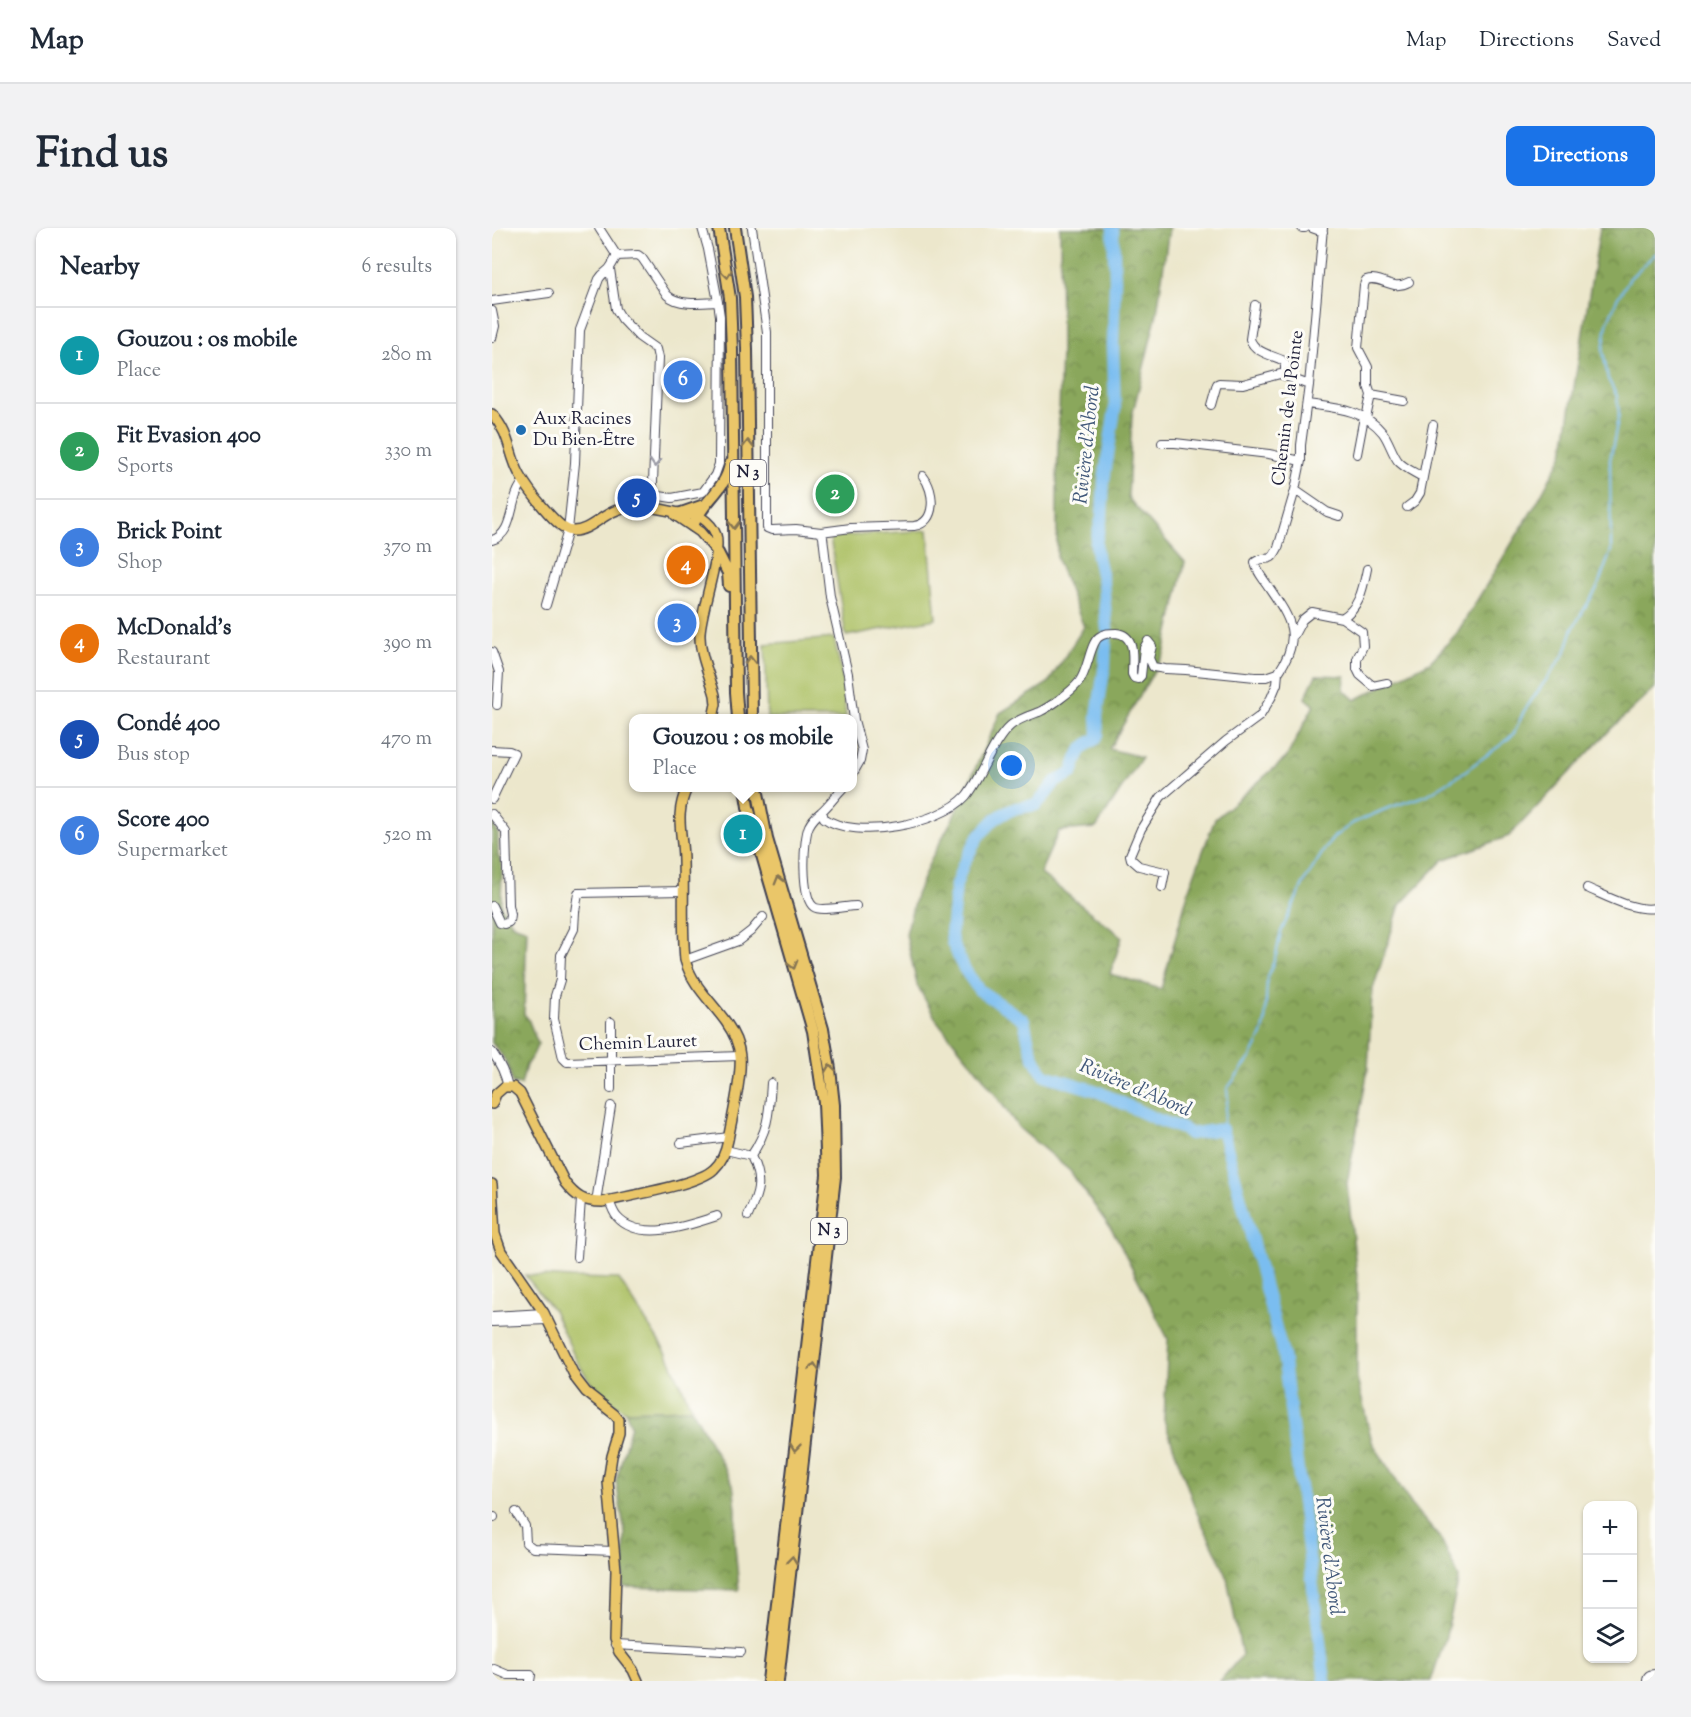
<!DOCTYPE html>
<meta charset="utf-8">
<style>
:root{--surface:#fff;--page:#f2f2f3;--text:#1f2937;--muted:#747a83;--line:#e0e1e3;--accent:#1a73e8}
body{margin:0;font-family:"Sorts Mill Goudy",serif;background:var(--page);color:var(--text)}
.controls{position:absolute;right:18px;bottom:18px;display:grid;overflow:hidden;border-radius:12px;box-shadow:0 2px 4px #0004}
.controls button{width:54px;height:54px;display:grid;place-items:center;padding:0;border:0;border-bottom:2px solid var(--line);background:var(--surface);color:var(--text);font:30px sans-serif}
.you{position:absolute;left:520px;top:538px;width:21px;height:21px;margin:-15px;border:4px solid #fff;border-radius:50%;background:#1a73e8;box-shadow:0 0 0 9px #1a73e833}
.badge{display:grid;place-items:center;width:39px;height:39px;border-radius:50%;background:var(--accent);color:#fff;font-size:20px;font-weight:700}
.pin{position:absolute;translate:-50% -50%;border:3px solid #fff;box-shadow:0 2px 6px #0006}
.popup{position:absolute;left:137px;top:486px;width:228px;height:78px;box-sizing:border-box;display:grid;place-content:center;border-radius:12px;background:var(--surface);filter:drop-shadow(0 2px 4px #0005);font-size:20px;white-space:nowrap;color:var(--muted)}
.popup b{font-size:22px;color:var(--text)}
.popup::after{content:'';position:absolute;left:50%;top:100%;margin-left:-12px;border:12px solid transparent;border-top-color:var(--surface)}
.list{margin:0;padding:0;list-style:none}
h2{display:flex;justify-content:space-between;align-items:center;height:78px;margin:0;padding:0 24px;font-size:26px}
h2 small{font-size:20px;font-weight:400;color:var(--muted)}
.list li{display:grid;grid-template-columns:39px 1fr auto;gap:18px;align-items:center;box-sizing:border-box;height:96px;padding:0 24px;border-top:2px solid var(--line)}
.list b{display:block;font-size:22px;white-space:nowrap}
.list p{margin:0;font-size:20px;white-space:nowrap;color:var(--muted)}
.list em{font-size:20px;font-style:normal;color:var(--muted)}
.icon{flex:none;width:33px;height:33px;fill:none;stroke:currentColor;stroke-width:2;stroke-linecap:round;stroke-linejoin:round}
.map{position:relative;flex:none;width:1163px;height:1453px;overflow:hidden;border-radius:12px}
header{display:flex;align-items:center;gap:36px;box-sizing:border-box;height:84px;padding:0 30px;background:var(--surface);border-bottom:2px solid var(--line)}
header strong{font-size:28px}
nav{display:flex;gap:33px;margin-inline-start:auto;font-size:21px}
.intro{display:flex;align-items:center;justify-content:space-between;box-sizing:border-box;height:144px;padding:0 36px}
h1{margin:0;font-size:42px}
.button{padding:15px 27px;border-radius:12px;background:var(--accent);color:#fff;font-size:21px;font-weight:700}
main{display:flex;gap:36px;padding:0 36px}
aside{flex:1;background:var(--surface);border-radius:12px;box-shadow:0 2px 4px #0004}
.map>svg:first-child{display:block}
.green{fill:#adc166;stroke:#687250;stroke-width:1.5}
.forest{fill:url(#forest-crowns);stroke:#56644b;stroke-width:1.5}
.lines{fill:none;stroke-linecap:round;stroke-linejoin:round}
.stream{stroke:#7abdf0;stroke-width:2}
.river{stroke:#7abdf0;stroke-width:12}
.minor-casing{stroke:#404051;stroke-width:10}
.major-casing{stroke:#404051;stroke-width:12}
.highway-casing{stroke:#404051;stroke-width:14}
.minor{stroke:#fff;stroke-width:8}
.major{stroke:#eac669;stroke-width:9}
.highway{stroke:#eac669;stroke-width:10}
.oneway{stroke:#867452}
.oneway2{stroke:#9c9ca7}
.poi-dot{fill:#1f6fb2;stroke:#fdfcf7;stroke-width:2}
.labels{text-anchor:middle;dominant-baseline:central;stroke-width:6;stroke-linejoin:round;paint-order:stroke}
.shield{fill:#fdfcf7;stroke:#646373;stroke-width:1.5}
.shield-label{font-size:16px;font-weight:bold;fill:#22223b}
.street-label{font-size:18px;fill:#22223b;stroke:#fdfcf7}
.poi-label{font-size:18px;fill:#22223b;stroke:#fdfcf7;text-anchor:start}
.water-label{font-size:20px;font-style:italic;fill:#41587a;stroke:#fdfcf7}
</style>
<header>
<strong>Map</strong>
<nav><a>Map</a><a>Directions</a><a>Saved</a></nav>
</header>
<div class="intro"><h1>Find us</h1><a class="button">Directions</a></div>
<main>
<aside>
<h2>Nearby<small>6 results</small></h2>
<ul class="list">
<li><span class="badge" style="background:#0f9aa8">1</span><div><b>Gouzou : os mobile</b><p>Place</p></div><em>280 m</em></li>
<li><span class="badge" style="background:#2e9e5b">2</span><div><b>Fit Evasion 400</b><p>Sports</p></div><em>330 m</em></li>
<li><span class="badge" style="background:#3f7fe0">3</span><div><b>Brick Point</b><p>Shop</p></div><em>370 m</em></li>
<li><span class="badge" style="background:#e8710a">4</span><div><b>McDonald's</b><p>Restaurant</p></div><em>390 m</em></li>
<li><span class="badge" style="background:#1a4fb4">5</span><div><b>Condé 400</b><p>Bus stop</p></div><em>470 m</em></li>
<li><span class="badge" style="background:#3f7fe0">6</span><div><b>Score 400</b><p>Supermarket</p></div><em>520 m</em></li>
</ul>
</aside>
<div class="map">
<svg width="1163" height="1453" viewBox="0 0 1163 1453">
<defs>
<pattern id="forest-crowns" width="20" height="18" patternUnits="userSpaceOnUse" patternTransform="scale(1.5)"><rect width="20" height="18" fill="#8aa75b"/><path d="M2 6a3 3 0 1 1 6 0M12 15a3 3 0 1 1 6 0" fill="none" stroke="#70884c"/></pattern>
</defs>
<rect width="100%" height="100%" fill="#fdfcf7"/>
<filter id="ink" filterUnits="userSpaceOnUse"><feTurbulence type="fractalNoise" baseFrequency=".0167" numOctaves="2"/><feDisplacementMap in="SourceGraphic" scale="12" xChannelSelector="R" yChannelSelector="G"/><feConvolveMatrix kernelMatrix="1 2 1 2 8 2 1 2 1" color-interpolation-filters="sRGB"/></filter>
<filter id="wash" filterUnits="userSpaceOnUse"><feTurbulence type="fractalNoise" baseFrequency=".008" numOctaves="4" result="noise"/><feDisplacementMap in="SourceGraphic" scale="24" xChannelSelector="R" yChannelSelector="G"/><feGaussianBlur stdDeviation="1.35" result="paint"/><feColorMatrix in="noise" values="0 0 0 0 0 0 0 0 0 0 0 0 0 0 0 0 0 1.4 0 .05"/><feComposite in="paint" operator="in"/></filter>
<g filter="url(#wash)">
<rect width="100%" height="100%" fill="#ece7cc"/>
<!-- green -->
<path class="green" d="M436,302l8,89 -90,17 -16,-99z
M342,410l8,37 4,43h-79l-2,-74z
M33,1047l46,3 48,1 48,75 25,55 -67,2 -28,-19 -19,-29 -25,-53z"/>
<!-- forest -->
<path class="forest" d="M568,0h109l-12,85 -25,103 -4,82 57,64 -21,92 -55,95 33,8 -46,71 -37,3 -19,42 82,64 -12,37 51,15 29,-103 25,-67 71,-61 28,-53 -9,-7 11,-23 29,1 -1,14 11,10 75,-38 27,-29 79,-129 27,-50 37,-226h55v460l-44,41 -102,107 -66,24 -43,45 -28,87 -4,77 -21,114 10,94v102l15,63 41,65 28,32 18,39 -13,58 -15,45h-211l22,-26 -16,-82 -30,-62 -32,-91 4,-81 -52,-103 -46,-65 -51,-43 -37,-52 -45,-55 -20,-36 -11,-51 10,-39 15,-36 22,-41 47,-105 48,-30 36,-56 -27,-68v-79l4,-131z
M0,594l6,12v21l4,10 -1,42 12,17 14,5 -3,85 4,5 10,25 -5,11 -7,10 -5,20 -9,-1c-2,-19 -8,-27 -20,-41z
M200,1181l41,75 3,25v13l-2,12 5,56 -116,-3 2,-54 -9,-52 15,-56 -6,-14z"/>
<g class="lines">
<!-- stream -->
<path class="stream" d="M730,901l6,-31 -1,-9 24,-32 11,-22 3,-12 2,-43 9,-25 5,-23 22,-48 23,-37 9,-11 18,-13 35,-15 39,-13 34,-21 45,-33 8,-8 10,-22 41,-58 8,-25 24,-40 14,-37 -1,-91 9,-46 -2,-18 -9,-17 -5,-28 4,-27 10,-25 13,-21 25,-24"/>
<!-- river -->
<path class="river" d="M615,401l-4,-46 -6,-27 -1,-14 6,-26 2,-35 11,-72 -2,-64 2,-65 -2,-52
M614,411l-1,25 -8,52 1,18 -2,5c-19,10 -17,16 -24,34l-17,9 -9,12 -10,11 -20,3 -11,5 -10,6 -17,18 -15,28 -7,20 -5,49 1,8 11,25 16,23 45,30c4,18 7,40 21,55l52,16 59,28 27,10 7,5 32,-5 61,225 42,327"/>
</g>
</g>
<g filter="url(#ink)">
<g class="lines">
<!-- minor casing -->
<g class="minor-casing">
<path id="minor" d="M107,0l18,28
M210,0l6,21 10,53
M260,0l15,104v196l5,2 24,-1 25,3 2,5 7,60 18,77 6,46 8,30 -2,11 -8,14
M810,0h3
M820,0l11,4
M125,28l21,-1 4,3 25,37c12,11 35,8 51,7l2,14 -1,148 -4,11 -12,17 -31,6 -19,-3
M118,41l6,40 6,10 17,18 17,12 2,9 -6,149
M0,73l57,-8
M763,77l-5,34c4,13 21,16 32,21l3,3v12
M0,83l3,15 -3,12
M879,167l-3,-9v-19l-10,-19 6,-63 2,-5c16,-5 25,12 43,2
M815,176c28,4 57,5 76,29 6,8 9,20 15,28 6,7 16,11 24,16
M719,177l6,-21 2,-1 24,1 37,-10 29,11
M874,190l5,-23 33,6
M670,215h13l94,11 32,7
M865,226l7,-37
M803,262l32,22 12,4
M915,279l8,-6 5,-8 13,-68
M329,304l30,-4 63,-2c23,-3 21,-35 9,-50
M0,312c24,-7 16,-43 32,-58
M54,377l22,-75 7,-67 5,-133 19,-51c3,-5 5,-6 9,-9 4,-4 6,-10 9,-14
M850,390l20,14 1,14 -6,13v10l3,6 13,11 14,-3
M802,407l8,-15 10,-8 30,6c18,-11 21,-30 25,-49
M0,424l7,20 -2,33
M0,522l17,1 5,2 -22,46
M351,560c-7,7 -14,17 -22,24 -5,4 -9,8 -12,14 -6,13 -8,73 5,81 7,5 32,-1 42,-1
M330,583l2,7c31,23 117,6 142,-22 16,-20 26,-54 44,-70 8,-7 18,-10 29,-14 11,-5 32,-20 40,-30 9,-11 11,-39 20,-45 5,-4 11,-4 17,-4 21,2 16,26 16,41l2,4 4,1 3,-3 3,-28 4,-7 4,5 -3,12 4,9 12,2 21,1 69,7h11l12,-4c27,-39 10,-57 -12,-90 -5,-7 -10,-13 -11,-21 12,-8 14,4 23,-14l17,-58 6,-29v-16l8,-60 14,-157
M0,586l14,18 2,73 2,9 -1,8 -5,2 -4,-1 -8,-17
M670,659l3,-15 -26,-6 -8,-7 -1,-4 11,-26 20,-32 65,-56 34,-25 11,-18 6,-14 1,-11
M1095,660c19,8 48,24 68,20
M191,663l-105,2 -3,19 -1,17 -13,26 -1,25 -5,16 -1,23 9,39 4,4 173,-6
M193,732l53,-19 13,-10 12,-14
M119,794v67
M0,824c8,11 13,21 16,35
M189,915l48,-6
M234,922l25,6
M117,972c2,6 4,12 8,17 23,26 73,8 100,-1
M104,974l15,-96
M256,988c11,-24 15,-35 3,-60 18,-27 18,-43 20,-73
M85,1029l4,-58
M0,1088l52,-3
M0,1094l56,-2
M24,1284l9,14 1,17 7,5 81,3
M0,1289h2
M123,1417l126,7
M2,1441l14,6h23l-1,6
M1155,1453c0,-6 3,-7 8,-7"/>
</g>
<!-- major casing -->
<g class="major-casing">
<path id="major" d="M0,186c19,21 16,39 28,61 7,13 38,55 52,56 16,1 30,-16 45,-21 21,-8 41,-1 63,3 7,1 15,2 22,5 6,4 12,11 14,17 6,17 -15,75 -16,98 -1,21 10,43 15,62l1,9 -3,14
M183,287l25,17 18,21
M0,876l4,-10 8,-7h9l7,6 45,90c11,14 19,19 37,19 25,-6 96,-17 112,-33 9,-8 12,-18 14,-29 4,-23 14,-62 12,-84 -1,-12 -7,-24 -14,-34 -15,-21 -34,-37 -41,-62 -3,-33 -1,-66 -2,-99 0,-28 -9,-45 4,-73
M0,956l3,50 6,17 43,62 32,66 10,13 28,22 5,6v13l-7,23 -4,26 8,88 -2,70 5,12 14,18 5,11"/>
</g>
<!-- highway casing -->
<g class="highway-casing">
<path id="highway" d="M227,0l11,70 2,52 4,342 2,26
M243,0l10,69 2,52 5,369
M189,285l23,-8
M201,298c8,-24 33,-36 37,-62
M226,325l10,20 1,13
M253,560l3,19 65,224 11,72 3,72 -59,506
M265,560l10,51 56,190 7,40 4,36 1,72 -57,504"/>
</g>
<!-- minor -->
<use href="#minor" class="minor"/>
<!-- major -->
<use href="#major" class="major"/>
<!-- highway -->
<use href="#highway" class="highway"/>
</g>
<!-- one-way arrows -->
<defs><path id="oneway-chevron" d="M-2-3.5L2.5 0L-2 3.5" fill="none" stroke-width="1.6" stroke-linecap="round" stroke-linejoin="round" transform="scale(1.5)"/></defs>
<g class="oneway">
<use href="#oneway-chevron" transform="translate(235 46) rotate(82)"/>
<use href="#oneway-chevron" transform="translate(256 216) rotate(-91)"/>
<use href="#oneway-chevron" transform="translate(242 297) rotate(89)"/>
<use href="#oneway-chevron" transform="translate(258 432) rotate(-91)"/>
<use href="#oneway-chevron" transform="translate(287 652) rotate(-106)"/>
<use href="#oneway-chevron" transform="translate(301 737) rotate(74)"/>
<use href="#oneway-chevron" transform="translate(338 840) rotate(-98)"/>
<use href="#oneway-chevron" transform="translate(322 1139) rotate(-84)"/>
<use href="#oneway-chevron" transform="translate(303 1220) rotate(96)"/>
<use href="#oneway-chevron" transform="translate(300 1332) rotate(-83)"/>
</g>
<use class="oneway2" href="#oneway-chevron" transform="translate(163 235) rotate(93)"/>
</g>
<!-- markers -->
<circle class="poi-dot" cx="29" cy="202" r="6"/>
<g class="labels">
<!-- shield labels -->
<g class="shield">
<rect x="238" y="232" width="36" height="26" rx="4.5"/>
<rect x="319" y="990" width="36" height="26" rx="4.5"/>
</g>
<g class="shield-label">
<text x="256" y="245">N 3</text>
<text x="337" y="1003">N 3</text>
</g>
<!-- street labels -->
<g class="street-label">
<text transform="translate(797 180) rotate(-83)">Chemin de la Pointe</text>
<text transform="translate(146 816) rotate(-2)">Chemin Lauret</text>
</g>
<!-- poi labels -->
<g class="poi-label">
<text x="41" y="192">Aux Racines<tspan x="41" dy="21">Du Bien-Être</tspan></text>
</g>
<!-- water labels -->
<g class="water-label">
<text transform="translate(596 217) rotate(-84)">Rivière d'Abord</text>
<text transform="translate(643 861) rotate(23)">Rivière d'Abord</text>
<text transform="translate(836 1328) rotate(83)">Rivière d'Abord</text>
</g>
</g>
</svg>
<div class="controls">
<button>+</button>
<button>−</button>
<button><svg class="icon" aria-label="layers" viewBox="0 0 24 24"><path d="M12 4l9 5-9 5-9-5zM3 14l9 5 9-5"/></svg></button>
</div>
<div class="you"></div>
<div class="pin badge" style="left:251px;top:606px;background:#0f9aa8">1</div>
<div class="popup"><b>Gouzou : os mobile</b>Place</div>
<div class="pin badge" style="left:343px;top:266px;background:#2e9e5b">2</div>
<div class="pin badge" style="left:185px;top:395px;background:#3f7fe0">3</div>
<div class="pin badge" style="left:194px;top:337px;background:#e8710a">4</div>
<div class="pin badge" style="left:145px;top:270px;background:#1a4fb4">5</div>
<div class="pin badge" style="left:191px;top:152px;background:#3f7fe0">6</div>
</div>
</main>
